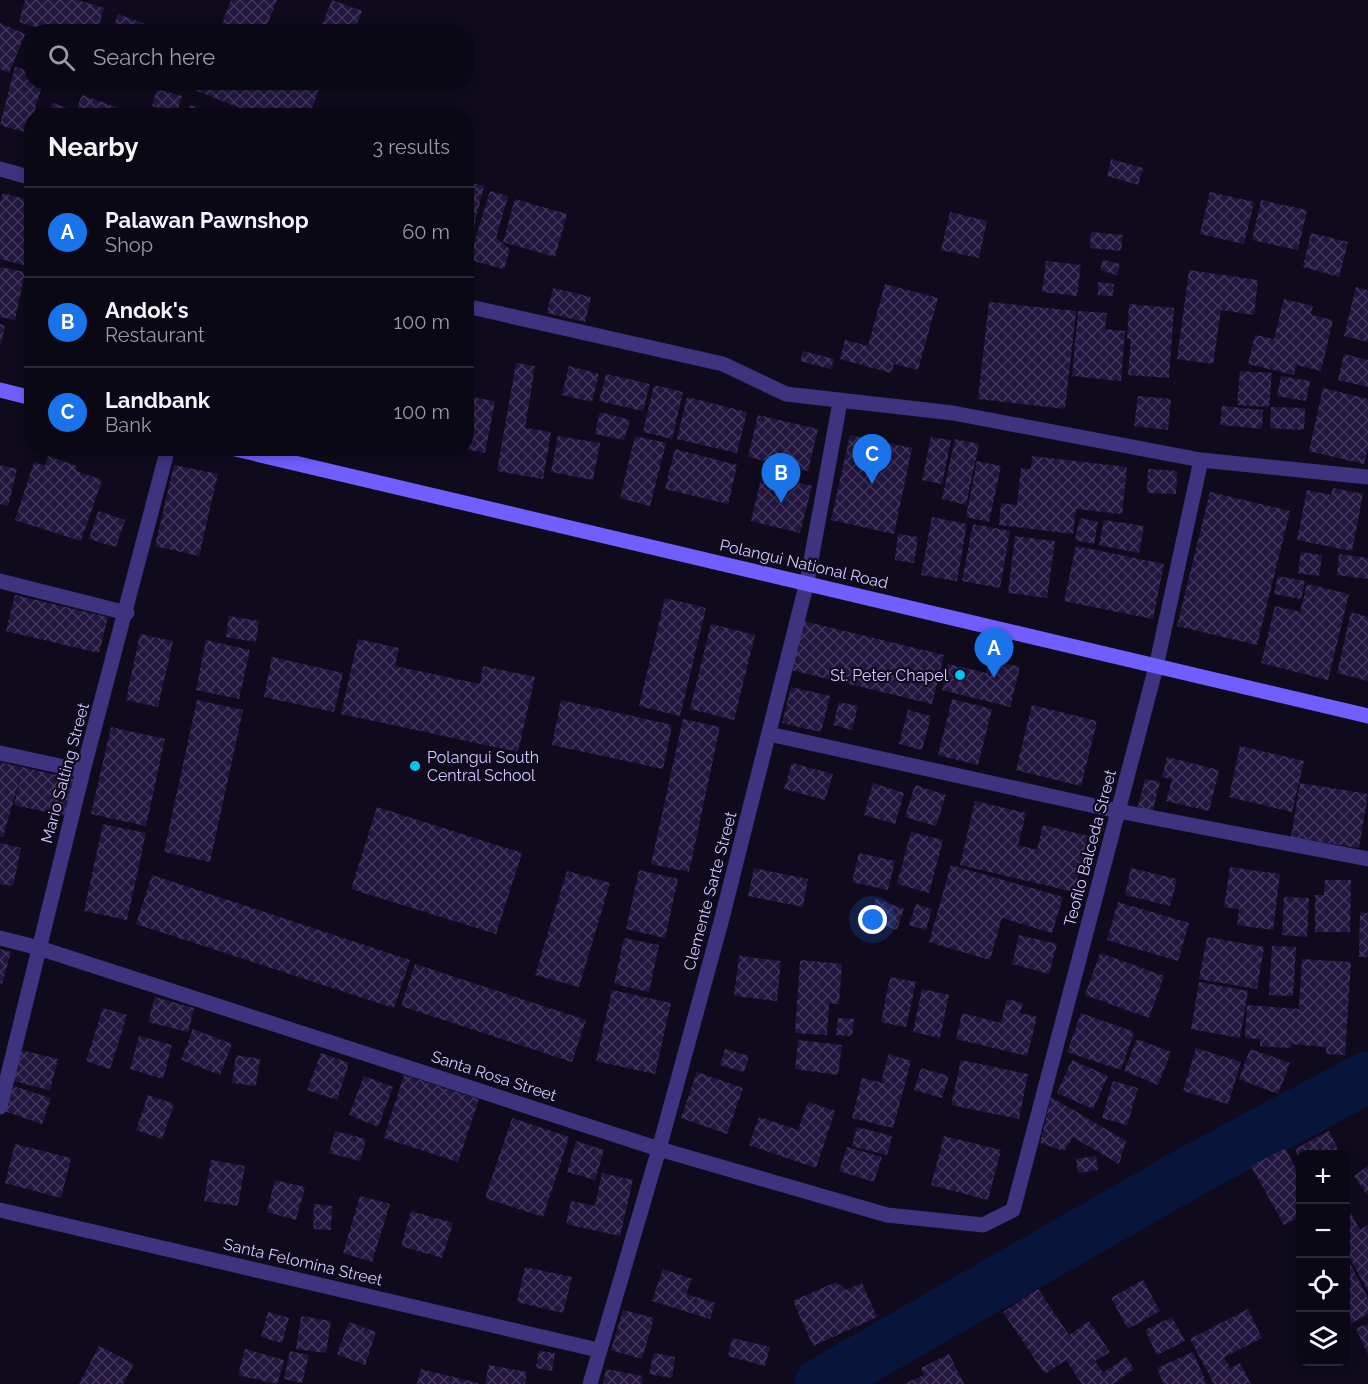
<!DOCTYPE html>
<meta charset="utf-8">
<style>
:root{--surface:#0b0816;--page:#191623;--text:#f1f3f6;--muted:#9a9aa1;--line:#2b2935;--accent:#1a73e8}
body{margin:0;font-family:Raleway,sans-serif;background:var(--page);color:var(--text)}
.controls{position:absolute;right:18px;bottom:18px;display:grid;overflow:hidden;border-radius:12px;box-shadow:0 3px 9px #0003}
.controls button{width:54px;height:54px;display:grid;place-items:center;padding:0;border:0;border-bottom:2px solid var(--line);background:var(--surface);color:var(--text);font:30px sans-serif}
.you{position:absolute;left:873px;top:920px;width:21px;height:21px;margin:-15px;border:4px solid #fff;border-radius:50%;background:#1a73e8;box-shadow:0 0 0 9px #1a73e833}
.badge{display:grid;place-items:center;width:39px;height:39px;border-radius:50%;background:var(--accent);color:#fff;font-size:20px;font-weight:700}
.pin{position:absolute;translate:-50% -50px;filter:drop-shadow(0 2px 3px #0008)}
.pin::after{content:'';position:absolute;top:32px;width:21px;height:18px;background:inherit;clip-path:polygon(0 0,100% 0,50% 100%)}
.list{margin:0;padding:0;list-style:none}
h2{display:flex;justify-content:space-between;align-items:center;height:78px;margin:0;padding:0 24px;font-size:26px}
h2 small{font-size:20px;font-weight:400;color:var(--muted)}
.list li{display:grid;grid-template-columns:39px 1fr auto;gap:18px;align-items:center;box-sizing:border-box;height:90px;padding:0 24px;border-top:2px solid var(--line)}
.list b{display:block;font-size:22px;white-space:nowrap}
.list p{margin:0;font-size:20px;white-space:nowrap;color:var(--muted)}
.list em{font-size:20px;font-style:normal;color:var(--muted)}
.icon{flex:none;width:33px;height:33px;fill:none;stroke:currentColor;stroke-width:2;stroke-linecap:round;stroke-linejoin:round}
.map{position:relative;flex:none;width:1368px;height:1384px;overflow:hidden}
.search{position:absolute;background:var(--surface);box-shadow:0 3px 9px #0003;left:24px;top:24px;width:450px;height:66px;display:flex;align-items:center;gap:15px;box-sizing:border-box;padding:0 21px;border-radius:24px;color:var(--muted);font-size:22px}
.panel{position:absolute;background:var(--surface);box-shadow:0 3px 9px #0003;left:24px;top:108px;width:450px;height:348px;border-radius:24px}
.map>svg:first-child{display:block}
.lines{fill:none;stroke-linecap:round;stroke-linejoin:round}
.river{stroke:#07153a;stroke-width:52}
.building{fill:url(#building-cross-hatch)}
.minor{stroke:#3d337e;stroke-width:15}
.secondary{stroke:#705eff;stroke-width:15}
.poi-dot{fill:#00c4f2;stroke:#0f0b1d;stroke-width:2}
.labels{text-anchor:middle;dominant-baseline:central;stroke-width:4.5;stroke-linejoin:round;paint-order:stroke}
.street-label{font-size:16px;fill:#d2c7ff;stroke:#0f0b1d}
.poi-label{font-size:16px;fill:#d2c7ff;stroke:#0f0b1d;text-anchor:end}
</style>
<div class="map">
<svg width="1368" height="1384" viewBox="0 0 1368 1384">
<defs>
<pattern id="building-cross-hatch" width="8" height="8" patternUnits="userSpaceOnUse" patternTransform="scale(1.5)"><rect width="8" height="8" fill="#22163f"/><path d="M0 0l8 8M0 8l8-8" fill="none" stroke="#41365c"/></pattern>
</defs>
<rect width="100%" height="100%" fill="#0f0b1d"/>
<g class="lines">
<!-- river -->
<path class="river" d="M820,1384l370,-212 178,-95"/>
</g>
<!-- building -->
<path class="building" d="M25,0h52l27,8 -7,24h-46l-32,-10z
M231,0h46l-13,32h-24l-18,-8z
M332,0l30,11 -8,21h-35z
M118,14l46,17 -1,1h-52z
M0,23l25,11 -16,39 -9,-4z
M15,67l17,5v10h11l-15,51 -28,-8z
M166,82h18l-2,7z
M198,82h124l-13,34h-49l-65,-26z
M157,89l25,7 -5,17 -25,-7z
M82,95l37,13 -2,8h-68l4,-13 23,8z
M190,105l32,10v1h-35z
M1111,159l32,9 -5,17 -31,-9z
M466,181l18,5 -17,68h-1z
M490,191l18,5 -12,42 14,11 -6,20 -35,-9z
M1210,192l44,10 -10,42 -44,-10z
M3,193l29,8v66l-32,-8v-56z
M515,199l52,15 -12,43 -52,-15z
M1261,200l46,10 -9,40 -46,-10z
M950,212l37,9 -8,37 -38,-8z
M1091,232l32,3 -2,16 -31,-3z
M1311,233l37,9 -9,35 -36,-10z
M1103,260l17,4 -3,11 -17,-5z
M1046,261l35,4 -4,31 -35,-4z
M0,267l25,5 -10,48 -15,-3z
M1189,270l69,10 -4,35 -33,-5 -8,54 -36,-5z
M1098,282l16,2 -1,12 -15,-1z
M885,284l53,14 -20,72 -24,-6 -3,9 -51,-14 5,-19 23,6z
M1356,287l12,3v52l-24,-6z
M553,288l38,9 -6,25 -38,-9z
M1284,299l29,7 -2,9 22,5 -12,51 -25,-6 -2,10 -46,-11 7,-29 19,4z
M989,302l87,9 -11,98 -87,-10z
M1129,304l45,4 -5,70 -41,-3 3,-36h-4z
M1078,311l29,2 -2,16 20,2 -4,50 -49,-5z
M0,324l5,1 -4,20h-1z
M31,329h1v29l-9,-2z
M803,351l31,8 -3,10 -31,-8z
M1344,354l24,6v27l-30,-7z
M516,363l19,3 -10,62 26,4 -8,47 -46,-8z
M569,366l30,8 -7,28 -30,-7z
M1240,371l32,2 -3,34 -32,-2z
M606,374l44,10 -7,27 -44,-10z
M1281,376l29,5 -4,20 -29,-5z
M654,385l29,7 -11,47 -29,-7z
M1323,388l45,11v48l-4,17 -55,-13z
M466,396l29,5 -10,52 -19,-4z
M1138,396l33,3 -3,31 -34,-4z
M687,397l60,15 -10,41 -60,-14z
M1222,406l41,4 -1,19 -42,-4z
M1271,407l34,1 -1,22 -34,-2z
M600,412l30,8 -6,20 -29,-6z
M758,415l60,14 -10,42 -60,-14z
M850,435l62,13 -18,86 -63,-14z
M558,436l42,7 -7,37 -42,-8z
M635,436l31,7 -16,63 -30,-8z
M931,437l20,3 -9,44 -20,-4z
M955,439l24,5 -13,61 -24,-6z
M675,449l62,16 -9,39 -63,-15z
M48,456l29,10 -1,5 26,9 -21,61 -66,-21 19,-58 11,4z
M1032,456l95,11 -5,47 -46,-5 -3,25 -74,-9 2,-22 16,2 4,-37 10,1z
M977,461l24,5 -12,56 -23,-5z
M0,465l17,4 -9,37 -8,-2z
M174,465l44,9 -19,82 -44,-10z
M1148,469l29,2 -1,23 -29,-1z
M762,474l50,12 -12,47 -49,-12z
M1333,488l30,6 -11,57 -55,-11 10,-50 24,5z
M1210,492l80,19 -33,134 -80,-19z
M98,511l27,9 -9,27 -27,-8z
M932,517l35,7 -10,57 -36,-6z
M1080,518l18,4 -4,22 -19,-4z
M1104,520l40,6 -5,27 -40,-8z
M973,524l37,7 -10,57 -38,-7z
M898,534l20,3 -4,26 -19,-3z
M1015,536l40,5 -8,57 -39,-5z
M1076,546l88,18 -11,55 -89,-18z
M1301,552l21,3 -3,21 -21,-3z
M1339,554l29,4v21l-31,-4z
M1278,576l27,5 -4,18 -27,-5z
M1307,584l42,10 -21,86 -67,-17 14,-57 25,6z
M15,595l93,22 -9,36 -93,-22z
M665,598l41,10 -26,108 -41,-10z
M1351,612l17,5v64l-31,-8z
M229,616l30,5 -3,21 -30,-5z
M803,621l141,34 -12,49 -141,-34z
M711,624l44,11 -21,85 -44,-11z
M140,634l33,7 -15,66 -32,-7z
M358,639l41,9 -4,18 85,18 3,-18 52,11 -17,75 -177,-38z
M206,640l44,10 -11,49 -43,-9z
M272,657l71,16 -9,39 -70,-15z
M989,660l31,7 -10,40 -68,-17 6,-26 38,9z
M791,687l39,9 -9,36 -39,-9z
M952,699l40,10 -14,56 -40,-10z
M197,700l46,10 -33,152 -46,-10z
M561,700l111,25 -9,44 -111,-24z
M839,702l19,4 -6,24 -19,-5z
M1032,705l65,16 -16,65 -65,-16z
M908,710l23,6 -9,34 -23,-6z
M683,719l37,8 -31,145 -38,-8z
M111,727l54,12 -19,87 -55,-12z
M1240,746l64,15 -12,51 -63,-15z
M1167,757l52,13 -10,41 -43,-10 6,-22 -10,-2z
M0,762l74,17 -9,37 -51,-11 8,-34 -19,66 -3,-1z
M792,763l41,11 -8,26 -41,-11z
M1145,779l15,3 -8,31 -15,-3z
M873,783l31,10 -9,31 -31,-9z
M1300,783l68,11 -9,54 -68,-11z
M915,785l31,10 -10,31 -31,-9z
M975,801l51,12 -8,32 19,5 6,-25 45,11 -14,56 -114,-27z
M377,807l145,46 -26,81 -145,-45z
M103,824l43,9 -19,87 -43,-9z
M911,832l32,8 -14,53 -32,-9z
M0,843l21,5 -8,38 -13,-2z
M859,853l36,8 -7,29 -36,-8z
M951,865l112,32 -11,36 -50,-15 -12,42 -61,-18z
M1230,867l50,7 -7,56 -36,-5 2,-16 -15,-2z
M754,868l54,11 -5,28 -55,-11z
M1131,868l46,11 -7,27 -45,-11z
M639,870l39,9 -13,59 -39,-9z
M567,871l43,12 -31,104 -44,-12z
M152,875l258,85 -16,48 -258,-84z
M1325,880h26l-1,52h-35v-37h9z
M1284,897l25,1 -2,39 -25,-2z
M876,899l28,10 -7,21 -28,-9z
M1118,902l71,21 -11,38 -71,-21z
M916,904l16,5 -6,21 -17,-5z
M1360,912l8,1v44h-9z
M1019,935l38,9 -8,30 -37,-10z
M1207,937l57,10 -7,42 -58,-10z
M624,938l35,7 -10,47 -35,-8z
M1272,946l24,1 -3,49 -24,-1z
M0,949l11,3 -9,32 -2,-1z
M1100,953l64,23 -15,42 -64,-23z
M739,956l42,5 -4,40 -43,-5z
M1302,959l49,3 -6,93 -19,-1v-7l-35,-3v4l-31,-2v-7l-15,-1 2,-33 52,4z
M800,960l42,4 -3,40 -10,-1 -2,32 -32,-2z
M415,964l171,56 -14,42 -171,-56z
M890,977l26,5 -10,45 -25,-5z
M1199,982l49,9 -8,47 -49,-9z
M922,989l27,6 -9,43 -27,-6z
M612,990l59,13 -16,71 -59,-13z
M155,997l39,11 -6,24 -40,-10z
M1007,999l16,4 -3,10 17,4 -10,39 -71,-17 6,-26 39,10z
M103,1008l24,7 -17,54 -24,-8z
M1081,1013l53,19 -13,38 -54,-18z
M838,1018l16,1 -2,17 -16,-1z
M193,1029l39,15 -12,31 -39,-15z
M139,1036l33,9 -9,34 -33,-10z
M1137,1039l34,13 -13,33 -34,-14z
M798,1040l44,5 -4,30 -43,-6z
M1196,1048l45,14 -13,42 -45,-13z
M725,1049l24,7 -5,16 -24,-7z
M1250,1049l40,14 -12,31 -39,-15z
M21,1050l37,9 -8,31 -37,-9z
M321,1053l28,10 -12,37 -30,-10z
M889,1054l22,7 -18,67 -41,-10 10,-40 31,7 -12,-4z
M236,1055l24,4 -4,27 -24,-3z
M961,1060l67,14 -9,45 -68,-14z
M1072,1060l36,16 -15,33 -36,-16z
M921,1068l28,8 -7,22 -28,-8z
M697,1072l46,16 -16,46 -46,-16z
M404,1075l75,24 -21,63 -74,-24z
M364,1076l29,11 -15,40 -29,-12z
M1113,1081l25,7 -11,37 -25,-7z
M13,1086l38,12 -9,26 -38,-13z
M148,1095l26,9 -12,35 -26,-9z
M1051,1097l75,44 -7,23 -46,-27 -9,14 -24,-8z
M808,1102l27,9 -19,57 -67,-23 10,-28 39,13z
M512,1118l57,19 -26,80 -58,-19z
M857,1127l35,9 -5,19 -35,-9z
M335,1131l31,8 -6,22 -31,-8z
M1329,1131l9,19 -8,4h-30v5l-5,-10z
M944,1136l57,14 -13,50 -57,-15z
M576,1141l28,9 -9,30 -28,-8z
M15,1144l56,14 -10,40 -56,-15z
M847,1147l35,10 -8,25 -35,-11z
M1285,1148l15,28v40l-16,9 -33,-59z
M1096,1156l2,14 -20,3 -2,-14z
M211,1160l34,6 -7,40 -34,-5z
M1368,1166v30l-14,-20z
M602,1173l31,7 -13,56 -54,-12 5,-23 24,5z
M275,1180l30,7 -9,33 -29,-8z
M360,1196l30,8 -18,58 -29,-9z
M314,1204l18,2 -1,24 -18,-1z
M1346,1204l14,26 8,-5v66l-22,-40z
M411,1211l42,12 -11,35 -41,-12z
M1346,1256l22,42v16l-22,12z
M525,1267l47,10 -9,36 -46,-11z
M663,1269l29,10 -6,15 29,9 -5,16 -58,-18z
M1143,1280l17,31 -32,18 -17,-31z
M836,1282l10,8 16,-7 15,34 -64,29 -20,-45z
M1038,1289l31,46 20,-14 21,31 -15,9 8,12 23,-16 8,12 -21,15h-31l-16,-24 -21,14 -42,-62z
M1248,1309l14,29 -38,19 6,11 10,-5 11,21h-37l-24,-45z
M623,1310l31,8 -12,41 -31,-9z
M268,1312l21,6 -7,25 -21,-6z
M301,1316l30,5 -5,32 -30,-4z
M1172,1317l13,24 -28,14 -12,-25z
M349,1322l27,10 -11,33 -28,-11z
M1368,1324v31l-12,-27z
M732,1338l38,9 -5,19 -37,-10z
M99,1346l35,18 -11,20h-44z
M245,1349l39,11 -7,24 -39,-9z
M290,1351l19,4 -7,28 -18,-4z
M539,1351l16,2 -3,18 -16,-3z
M1193,1352l14,32h-43l-7,-16z
M654,1353l21,4 -3,21 -23,-4z
M949,1354l15,30h-60l20,-9 -3,-7z
M489,1365l38,7 -2,12h-40z
M421,1369l57,14v1h-61z
M606,1369l37,7 -1,8h-39z"/>
<g class="lines">
<!-- minor -->
<path class="minor" d="M0,169l32,9
M466,306l257,58 63,30 167,19 248,47 167,17
M0,581l127,32
M769,734l349,77 250,48
M0,753l83,18
M0,938l39,10 620,201 228,66 96,10 30,-15 143,-543 45,-207
M0,1107l83,-336 85,-323
M0,1210l598,140
M590,1384l69,-235 62,-227 86,-340 33,-180"/>
<!-- secondary -->
<path class="secondary" d="M0,390l32,8
M231,448l1137,268"/>
</g>
<!-- markers -->
<g class="poi-dot">
<circle cx="960" cy="675" r="6"/>
<circle cx="415" cy="766" r="6"/>
</g>
<g class="labels">
<!-- street labels -->
<g class="street-label">
<text transform="translate(804 564) rotate(13)">Polangui National Road</text>
<text transform="translate(65 773) rotate(-75)">Mario Salting Street</text>
<text transform="translate(1090 848) rotate(-75)">Teofilo Balceda Street</text>
<text transform="translate(710 891) rotate(-75)">Clemente Sarte Street</text>
<text transform="translate(494 1076) rotate(18)">Santa Rosa Street</text>
<text transform="translate(303 1262) rotate(13)">Santa Felomina Street</text>
</g>
<!-- poi labels -->
<g class="poi-label">
<text x="948" y="675">St. Peter Chapel</text>
<text x="427" y="757" text-anchor="start">Polangui South<tspan x="427" dy="18">Central School</tspan></text>
</g>
</g>
</svg>
<div class="controls">
<button>+</button>
<button>−</button>
<button><svg class="icon" aria-label="locate" viewBox="0 0 24 24"><circle cx="12" cy="12" r="6"/><path d="M12 2v4M12 18v4M2 12h4M18 12h4"/></svg></button>
<button><svg class="icon" aria-label="layers" viewBox="0 0 24 24"><path d="M12 4l9 5-9 5-9-5zM3 14l9 5 9-5"/></svg></button>
</div>
<div class="you"></div>
<div class="pin badge" style="left:994px;top:678px">A</div>
<div class="pin badge" style="left:781px;top:503px">B</div>
<div class="pin badge" style="left:872px;top:484px">C</div>
<div class="search"><svg class="icon" aria-label="search" viewBox="0 0 24 24"><circle cx="10" cy="10" r="6"/><path d="M15 15l6 6"/></svg>Search here</div>
<section class="panel">
<h2>Nearby<small>3 results</small></h2>
<ul class="list">
<li><span class="badge">A</span><div><b>Palawan Pawnshop</b><p>Shop</p></div><em>60 m</em></li>
<li><span class="badge">B</span><div><b>Andok's</b><p>Restaurant</p></div><em>100 m</em></li>
<li><span class="badge">C</span><div><b>Landbank</b><p>Bank</p></div><em>100 m</em></li>
</ul>
</section>
</div>
